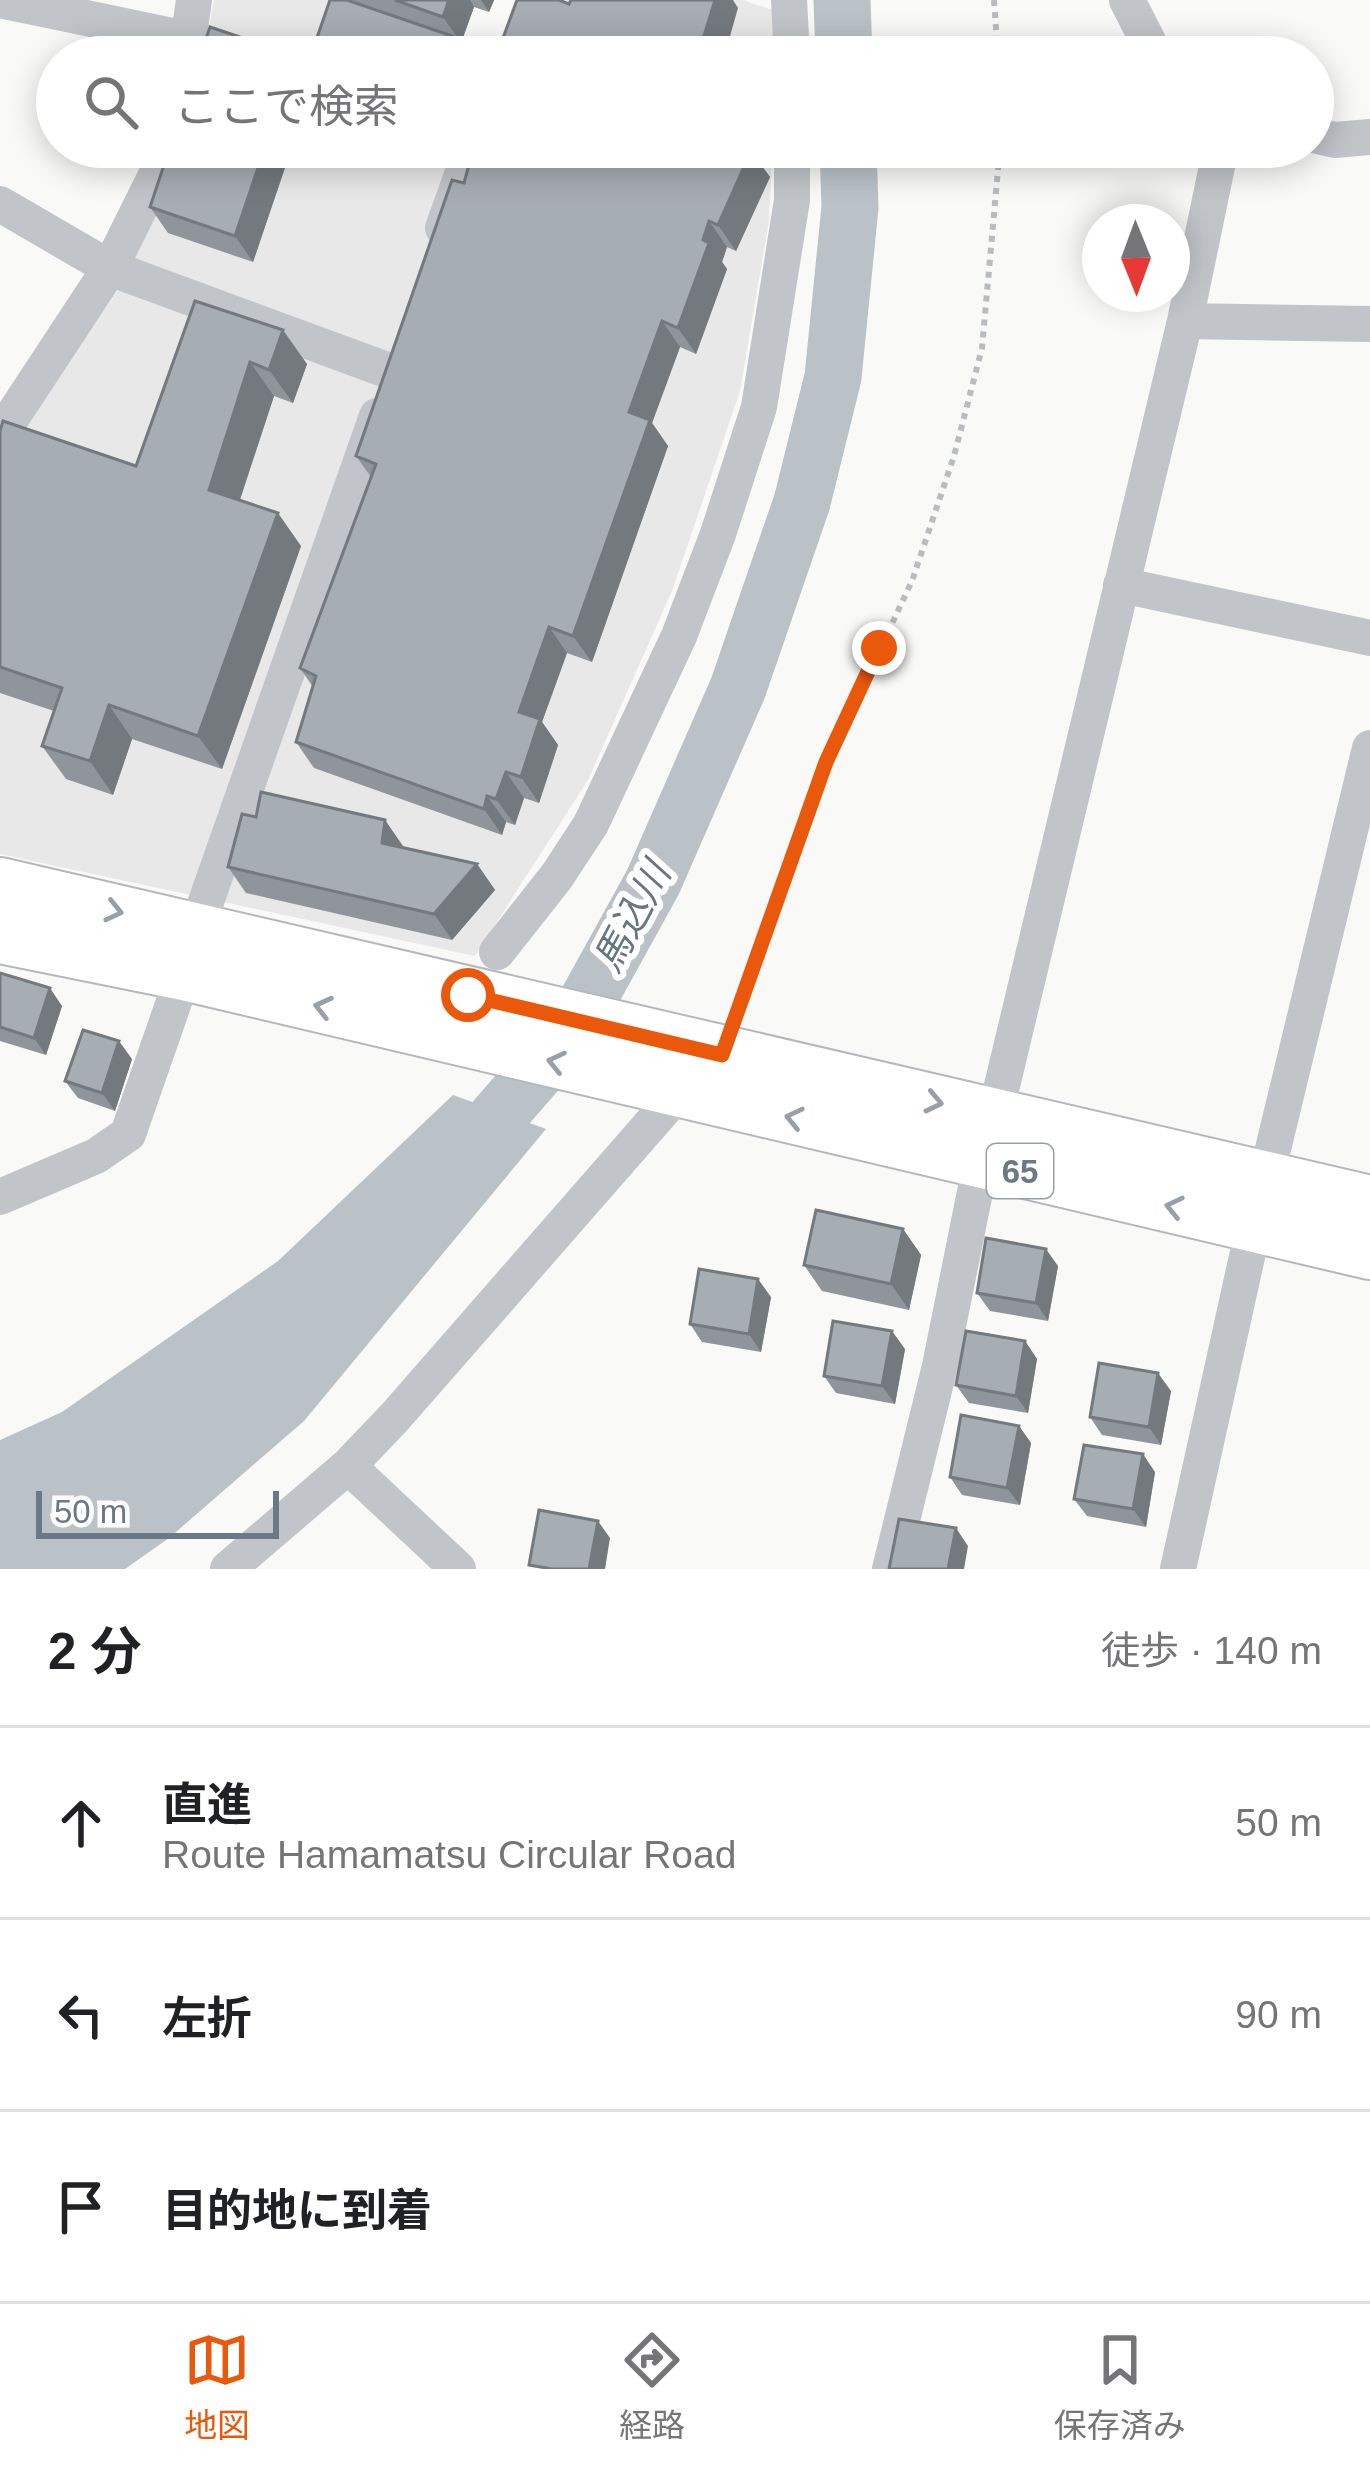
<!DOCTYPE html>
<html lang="ja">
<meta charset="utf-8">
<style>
:root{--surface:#fff;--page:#f6f6f6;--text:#202124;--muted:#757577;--line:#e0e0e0;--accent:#ea580c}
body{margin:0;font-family:Arial,"Noto Sans JP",sans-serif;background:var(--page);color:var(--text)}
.compass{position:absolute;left:1082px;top:204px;width:108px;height:108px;border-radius:50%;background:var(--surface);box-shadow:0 6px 30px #0003;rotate:179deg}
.scale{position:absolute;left:36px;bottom:30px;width:243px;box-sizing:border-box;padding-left:12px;border:6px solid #6b7885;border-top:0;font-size:33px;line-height:42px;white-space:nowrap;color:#6b7885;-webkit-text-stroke:9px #fff;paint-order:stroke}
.stop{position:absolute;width:36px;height:36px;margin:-27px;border:9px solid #ea580c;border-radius:50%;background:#fff}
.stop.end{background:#ea580c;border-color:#fff;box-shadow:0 3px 12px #0008}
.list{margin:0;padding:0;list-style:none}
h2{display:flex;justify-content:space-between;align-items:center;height:156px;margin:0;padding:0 48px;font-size:51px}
h2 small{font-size:39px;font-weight:400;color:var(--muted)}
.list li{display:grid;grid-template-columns:78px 1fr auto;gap:36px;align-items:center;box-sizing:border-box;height:192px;padding:0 48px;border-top:3px solid var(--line)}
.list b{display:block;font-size:45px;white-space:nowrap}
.list p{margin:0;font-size:39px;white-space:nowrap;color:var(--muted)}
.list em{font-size:39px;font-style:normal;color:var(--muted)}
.icon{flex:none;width:66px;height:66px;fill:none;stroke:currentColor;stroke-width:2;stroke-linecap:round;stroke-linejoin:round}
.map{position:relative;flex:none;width:1370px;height:1569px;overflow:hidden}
.search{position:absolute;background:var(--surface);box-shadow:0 6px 30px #0003;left:36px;right:36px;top:36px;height:132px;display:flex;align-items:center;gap:30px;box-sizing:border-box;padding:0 42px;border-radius:66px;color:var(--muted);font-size:45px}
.sheet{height:732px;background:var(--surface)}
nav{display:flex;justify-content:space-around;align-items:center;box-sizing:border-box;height:168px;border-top:3px solid var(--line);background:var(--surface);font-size:33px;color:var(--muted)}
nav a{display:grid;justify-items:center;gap:6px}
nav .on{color:var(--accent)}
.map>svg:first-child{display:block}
.built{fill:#e7e8e7}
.water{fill:#bac2c7}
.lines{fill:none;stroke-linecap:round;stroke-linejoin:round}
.river{stroke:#bac2c7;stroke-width:57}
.primary-casing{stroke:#b4b8bc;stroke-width:58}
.path{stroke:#b9bcbf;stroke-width:6;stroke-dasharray:6 6;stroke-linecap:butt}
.minor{stroke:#c1c4c8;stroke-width:36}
.primary{stroke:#fff;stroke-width:54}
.wall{fill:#8f959a}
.shaded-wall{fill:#74797d}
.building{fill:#a6adb3;stroke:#74797d;stroke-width:3}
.oneway{stroke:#97a0aa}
.route{stroke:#ea580c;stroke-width:15}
.labels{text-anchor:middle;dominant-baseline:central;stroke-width:12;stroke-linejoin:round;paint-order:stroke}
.shield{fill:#fff;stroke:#97a0aa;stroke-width:3}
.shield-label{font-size:33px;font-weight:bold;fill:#6b7885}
.water-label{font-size:39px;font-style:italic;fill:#67777f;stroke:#fff}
</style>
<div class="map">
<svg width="1370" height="1569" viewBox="0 0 1370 1569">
<rect width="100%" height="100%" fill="#f9f9f7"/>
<!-- built -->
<path class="built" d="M214,0h116l3,10 137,47h-266z
M537,0h205l34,11 -2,46h-258z
M185,147h587l-3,74 -29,170 -68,200 -84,189 -113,176 -475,-102v-393l116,-168z"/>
<!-- water -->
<path class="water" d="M453,1095l93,34 -242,292 -135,117 -44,31h-125v-129l62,-28 216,-151z"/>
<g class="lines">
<!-- river -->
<path class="river" d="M842,0l2,57
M451,1170l117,-134 85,-154 85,-194 64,-186 31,-125 17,-170 -2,-60"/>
<!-- primary casing -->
<g class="primary-casing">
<path id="primary" d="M0,885l1370,318
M0,936l184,37 1186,279"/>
</g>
<!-- path -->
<path class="path" d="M994,0l4,57
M739,1013l88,-251 85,-181 42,-125 28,-108 18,-201"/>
<!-- minor -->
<path class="minor" d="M0,0l187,39
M789,0l3,57
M1127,0l29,57
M186,57l8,-57
M1313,135l22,5 35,-3
M0,204l110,64 282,104
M443,228l29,-81
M1185,321l185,3
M0,435l110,-167 60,-121
M1121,585l249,53
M196,930l181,-514
M497,952l60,-76 34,-52 88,-188 39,-102 41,-127 33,-207v-53
M995,1115l190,-794 36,-174
M1266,1178l104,-430
M0,1197l96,-41 32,-22 56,-161
M348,1466l110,103
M228,1569l120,-103 46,-48 285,-326
M890,1569l50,-203 41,-204
M1178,1569l76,-344"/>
<!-- primary -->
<use href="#primary" class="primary"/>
</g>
<!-- wall -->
<path class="wall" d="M330,0h164l-5,12 -15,-5 -13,36 -5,-2 11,16h-154l-2,-2z
M292,147l-39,115 -85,-29 -18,-26z
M515,147h252l-6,18 9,12 -34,74 -9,-4 -5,15 5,7 -31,85 -16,-7 -28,76 16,23 -76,216 -25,-9 -25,69 16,23 -19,58 -15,-5 -9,27 -9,-3 -4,13 -188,-67 -18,-26 17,-55 -13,-19 71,-191 -15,-21 108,-273z
M195,301l112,63 -14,39 -19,-7 -34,104 61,46 -79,223 -90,-30 -19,56 -47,-16 -24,-33 12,-35 -54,-18v-262l136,35z
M256,817l129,3 18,28 74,16 18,26 -43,50 -206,-47 -18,-26z
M0,973l62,33 -16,49 -46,-14z
M132,1059l-17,52 -37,-13 -13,-17z
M903,1229l18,26 -12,55 -87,-19 -18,-26z
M1058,1266l-10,55 -58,-10 -13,-18z
M771,1297l-10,55 -59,-10 -12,-18z
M1025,1341l12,18 -9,54 -59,-10 -13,-18z
M905,1349l-10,55 -59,-11 -12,-17z
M1171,1391l-10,54 -59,-10 -12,-18z
M1019,1426l12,17 -11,62 -58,-10 -12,-18z
M1155,1472l-9,55 -59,-11 -13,-17z"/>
<!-- shaded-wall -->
<path class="shaded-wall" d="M449,0h21l4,7 -13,36 -18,-26z
M481,0h13l-5,12z
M715,0h18l5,8 -14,49h-18l-6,-8z
M452,36l15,21h-23z
M694,46l8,11h-12z
M265,147h27l-39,115 -18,-26z
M741,147h26l-6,18 9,12 -34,74 -18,-26z
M709,221l18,26 -5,15 5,7 -31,85 -18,-26z
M662,321l18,26 -28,76 16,23 -76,216 -19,-26 56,-224z
M283,330l24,34 -14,39 -24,-33z
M250,362l24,34 -42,127 -23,-33z
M278,513l23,33 -79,223 -24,-33z
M549,627l18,26 -25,69 16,23 -19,58 -18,-26 -2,-65z
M109,705l23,34 -19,56 -23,-34z
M506,772l18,26 -9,27 -19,-26z
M487,796l19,26 -4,13 -18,-26z
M385,820l18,26 -3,23 -18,-26z
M477,864l18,26 -43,50 -18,-26z
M50,988l12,18 -16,49 -12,-17z
M119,1041l13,18 -17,52 -13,-18z
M903,1229l18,26 -12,55 -18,-26z
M1046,1249l12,17 -10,55 -12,-18z
M758,1279l13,18 -10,55 -12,-18z
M892,1331l13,18 -10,55 -13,-18z
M1025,1341l12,18 -9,54 -12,-17z
M1158,1373l13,18 -10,54 -12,-18z
M1019,1426l12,17 -11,62 -13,-17z
M1143,1454l12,18 -9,55 -13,-18z
M598,1521l12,17 -5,31h-16z
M956,1528l12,18 -4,23h-16z"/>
<!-- building -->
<path class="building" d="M330,0h17l105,36 -8,21h-128l-5,-2z
M395,0h54l-6,17z
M517,0h42l10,4 2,-4h144l-15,49 -6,-3 -4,11h-194z
M210,27l87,29 -97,1z
M170,147h95l-30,89 -85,-29z
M474,147h267l10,4 -33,74 -9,-4 -6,19 6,3 -31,85 -16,-7 -33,91 21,8 -77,216 -24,-9 -30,85 21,7 -19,58 -15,-5 -10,27 -9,-3 -3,13 -188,-67 20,-66 -16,-8 76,-204 -20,-8 96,-276 12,3z
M195,301l88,29 -14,40 -19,-8 -41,128 69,23 -80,223 -89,-31 -19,56 -48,-15 20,-58 -62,-21v-236l3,-10 133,45z
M261,792l124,28 -3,23 95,21 -43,50 -206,-47 14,-53 14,3z
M0,973l50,15 -16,50 -34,-11z
M83,1030l36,11 -17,52 -37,-12z
M816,1210l87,19 -12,55 -87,-19z
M986,1238l60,11 -10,54 -59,-10z
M699,1269l59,10 -9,55 -59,-10z
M833,1321l59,10 -10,55 -58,-10z
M966,1331l59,10 -9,55 -60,-11z
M1099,1363l59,10 -9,54 -59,-10z
M961,1415l58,11 -12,62 -57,-11z
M1084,1445l59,9 -10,55 -59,-10z
M539,1510l59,11 -9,48h-37l-23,-4z
M899,1519l57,9 -8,41h-59z"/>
<!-- one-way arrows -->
<defs><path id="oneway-chevron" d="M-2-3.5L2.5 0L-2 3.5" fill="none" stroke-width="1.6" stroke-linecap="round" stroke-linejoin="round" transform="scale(3)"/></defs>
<g class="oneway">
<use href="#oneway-chevron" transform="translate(114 911) rotate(13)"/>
<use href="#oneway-chevron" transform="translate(323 1007) rotate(-166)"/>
<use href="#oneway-chevron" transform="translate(556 1062) rotate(-167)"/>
<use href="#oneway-chevron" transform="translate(934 1102) rotate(12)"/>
<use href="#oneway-chevron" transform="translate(794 1118) rotate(-167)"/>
<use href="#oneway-chevron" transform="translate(1174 1207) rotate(-167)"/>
</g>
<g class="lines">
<!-- route -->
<path class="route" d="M468,995l254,60 104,-293 53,-114"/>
</g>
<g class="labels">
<!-- shield labels -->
<rect class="shield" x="987" y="1144" width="66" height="54" rx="9"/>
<g class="shield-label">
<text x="1020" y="1171">65</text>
</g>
<!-- water labels -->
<g class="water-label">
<text transform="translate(632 917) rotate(-62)">馬込川</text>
</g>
</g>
</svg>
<svg class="compass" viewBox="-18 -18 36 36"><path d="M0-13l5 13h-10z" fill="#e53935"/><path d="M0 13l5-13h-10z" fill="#757577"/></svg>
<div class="scale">50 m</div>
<div class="stop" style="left:468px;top:995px"></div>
<div class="stop end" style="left:879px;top:648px"></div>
<div class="search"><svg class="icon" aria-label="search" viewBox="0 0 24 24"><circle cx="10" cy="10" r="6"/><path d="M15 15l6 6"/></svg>ここで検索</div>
</div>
<section class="sheet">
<h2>2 分<small>徒歩 · 140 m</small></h2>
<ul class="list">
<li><svg class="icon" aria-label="ahead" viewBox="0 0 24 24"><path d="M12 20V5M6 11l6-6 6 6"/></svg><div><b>直進</b><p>Route Hamamatsu Circular Road</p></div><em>50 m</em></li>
<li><svg class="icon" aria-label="left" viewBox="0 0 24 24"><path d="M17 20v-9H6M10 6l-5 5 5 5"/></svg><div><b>左折</b></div><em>90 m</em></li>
<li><svg class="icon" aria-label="arrive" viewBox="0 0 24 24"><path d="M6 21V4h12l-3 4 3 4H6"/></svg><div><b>目的地に到着</b></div></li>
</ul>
</section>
<nav>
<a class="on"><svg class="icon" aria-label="map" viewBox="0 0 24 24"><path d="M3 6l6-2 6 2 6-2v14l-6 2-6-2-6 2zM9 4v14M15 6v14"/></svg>地図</a>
<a><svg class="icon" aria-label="directions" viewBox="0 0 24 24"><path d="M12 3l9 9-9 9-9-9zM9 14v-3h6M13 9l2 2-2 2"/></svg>経路</a>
<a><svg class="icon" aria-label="saved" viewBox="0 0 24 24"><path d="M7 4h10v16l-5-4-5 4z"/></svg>保存済み</a>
</nav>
